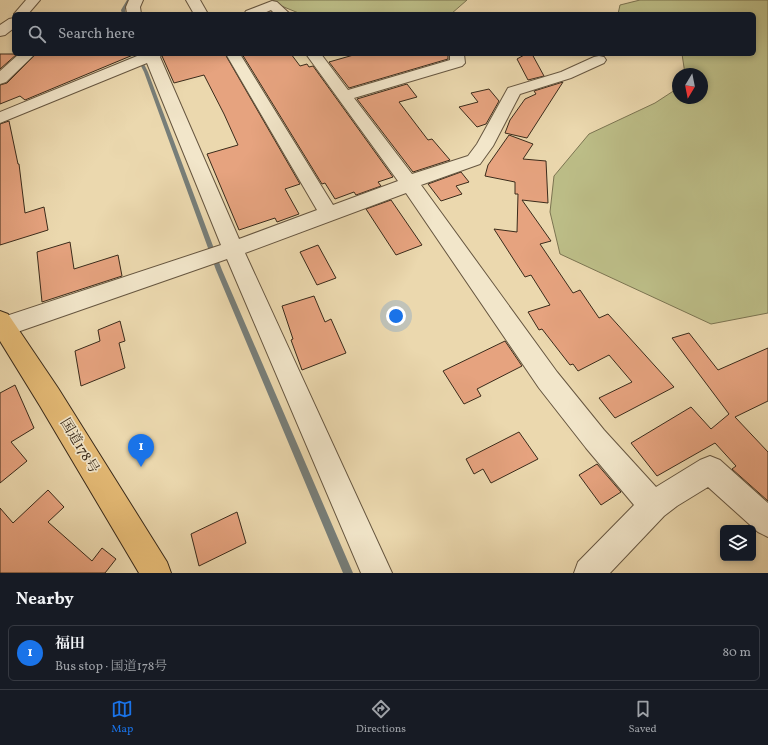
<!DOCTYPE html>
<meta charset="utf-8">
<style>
:root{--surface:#171b24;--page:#242831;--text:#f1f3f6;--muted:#9ea1a6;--line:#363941;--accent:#1a73e8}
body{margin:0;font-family:Vollkorn,"Noto Serif JP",serif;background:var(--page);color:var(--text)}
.controls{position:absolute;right:12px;bottom:12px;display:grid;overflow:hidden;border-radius:6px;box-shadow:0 2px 6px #0003}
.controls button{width:36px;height:36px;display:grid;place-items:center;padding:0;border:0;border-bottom:1px solid var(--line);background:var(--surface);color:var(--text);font:20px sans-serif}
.compass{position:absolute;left:672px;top:68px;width:36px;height:36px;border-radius:50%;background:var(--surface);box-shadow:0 2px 6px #0003;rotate:190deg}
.you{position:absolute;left:396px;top:316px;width:14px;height:14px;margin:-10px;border:3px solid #fff;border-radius:50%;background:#1a73e8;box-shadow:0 0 0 6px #1a73e833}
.badge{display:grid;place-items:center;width:26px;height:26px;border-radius:50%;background:var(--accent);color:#fff;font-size:13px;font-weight:700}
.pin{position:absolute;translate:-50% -33px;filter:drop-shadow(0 1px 2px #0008)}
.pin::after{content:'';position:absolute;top:21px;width:14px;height:12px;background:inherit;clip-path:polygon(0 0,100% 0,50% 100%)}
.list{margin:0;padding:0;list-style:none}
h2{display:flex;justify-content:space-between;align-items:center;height:52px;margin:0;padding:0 16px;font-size:17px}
h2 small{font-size:13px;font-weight:400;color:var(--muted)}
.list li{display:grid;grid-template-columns:26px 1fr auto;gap:12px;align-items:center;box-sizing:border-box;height:56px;margin:0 8px 8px;padding:0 8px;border:1px solid var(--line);border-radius:6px}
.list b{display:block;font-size:15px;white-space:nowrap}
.list p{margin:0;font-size:13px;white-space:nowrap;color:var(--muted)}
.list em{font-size:13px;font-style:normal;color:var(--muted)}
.icon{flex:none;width:22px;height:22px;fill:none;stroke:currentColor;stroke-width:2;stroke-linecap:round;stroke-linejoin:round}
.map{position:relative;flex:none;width:768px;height:573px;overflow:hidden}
.search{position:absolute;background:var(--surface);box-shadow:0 2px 6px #0003;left:12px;right:12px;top:12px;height:44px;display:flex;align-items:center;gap:10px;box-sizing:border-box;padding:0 14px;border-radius:6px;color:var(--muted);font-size:15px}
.sheet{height:116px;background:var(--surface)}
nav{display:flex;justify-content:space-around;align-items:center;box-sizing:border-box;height:56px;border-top:1px solid var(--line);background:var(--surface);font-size:11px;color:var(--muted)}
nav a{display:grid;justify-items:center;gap:2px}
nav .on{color:var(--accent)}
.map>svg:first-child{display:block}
.green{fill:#bcbd87;stroke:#7b7451}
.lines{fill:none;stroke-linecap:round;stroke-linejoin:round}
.stream{fill:#777e79;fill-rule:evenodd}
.building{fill:#e6a37f;stroke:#3a2b1b}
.minor-casing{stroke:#665640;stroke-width:2}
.highway-casing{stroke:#3a2b1b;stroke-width:2}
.minor{fill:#f2e6ca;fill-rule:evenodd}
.highway{fill:#e6bc77;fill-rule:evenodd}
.labels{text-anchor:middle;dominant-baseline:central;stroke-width:3.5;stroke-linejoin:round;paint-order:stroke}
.near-street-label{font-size:14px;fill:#3a2b1b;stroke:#f2e6ca}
</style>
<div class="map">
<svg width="768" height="573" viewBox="0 0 768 573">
<rect width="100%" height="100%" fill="#ebd8ae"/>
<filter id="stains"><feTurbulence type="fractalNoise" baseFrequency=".005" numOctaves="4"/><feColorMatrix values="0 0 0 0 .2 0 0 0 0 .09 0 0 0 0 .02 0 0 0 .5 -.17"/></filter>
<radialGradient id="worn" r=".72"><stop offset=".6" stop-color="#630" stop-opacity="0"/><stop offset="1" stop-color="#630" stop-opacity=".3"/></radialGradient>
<!-- green -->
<path class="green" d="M273,0h194l-16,14h-150l-22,-9z
M640,0h128v313l-57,11 -151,-70 -10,-42 4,-36 35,-42 66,-31 23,-15v10h24v-24h-17l-3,-20h72v-40h-136l2,-9z"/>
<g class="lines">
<!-- stream -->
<path class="stream" d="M127,0h4l-6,10 1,4h-4l-1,-4z
M135,54h4l9,18 74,198 131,303h-10l-127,-303 -72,-198z"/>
</g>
<!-- building -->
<path class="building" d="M0,54h17l-17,15z
M36,54h97v1l-108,45 -5,-4 -20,8v-19l7,-2z
M163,54h62l75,130 -15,5 14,25 -22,8 -2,-4 -36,12 -32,-76 31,-9 -14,-31 -20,-39 -30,8 -12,-27z
M242,54h49l9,12 7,-2 2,3 4,-1 80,111 -15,5 3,4 -25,9 -2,-3 -19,7 -10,-16 -3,1z
M357,54h91v5l-99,29 -20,-26z
M526,54h6l12,22 -16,4 -11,-21z
M563,82l-36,56 -22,-5 5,-13 15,-21 11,-5 -2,-3z
M407,84l10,13 -18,5 29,38 4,-1 18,21 -37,12 -56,-73z
M489,89l10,12 -13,23 -9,3 -18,-20 19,-5 -7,-9z
M9,121l9,43h1l6,49 19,-6 4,23 -48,15v-121z
M509,135l24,9 -10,15 23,2 2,42 -26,-3 29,41 -11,3 33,49 7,-3 19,28 9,-4 66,73 -59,31 -16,-20 33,-16 -23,-27 -31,16 -5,-7 -3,1 -28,-36 -3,1 -11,-18 22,-7 -19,-30 -6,2 -31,-48 23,3 1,-38h-3v-12l-30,-6 3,-11z
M461,172l8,10 -13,4 6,8 -21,7 -13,-17z
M391,200l31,45 -26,10 -30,-46z
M70,242l4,27 44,-14 4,21 -80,26 -5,-50z
M318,245l18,33 -19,7 -17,-33z
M314,296l11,26 6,-3 15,34 -44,17 -11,-30 2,-1 -11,-33z
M120,321l5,20 -6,2 6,25 -44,18 -6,-35 25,-10 -2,-11z
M689,333l29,37 50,-22v53l-33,16 33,35v49l-36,-32 4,-3 -21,-23 -58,33 -26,-33 60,-36 20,22 18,-15 -57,-76z
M505,341l17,25 -45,23 4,7 -17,8 -21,-33z
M15,385l19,43 -23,14 16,19 -27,22v-90z
M519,432l19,27 -47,24 -8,-14 -9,5 -8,-15z
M597,464l24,28 -20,13 -22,-30z
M48,490l16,17 -16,15 44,39 10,-13 14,11 -11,14h-105v-65l13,15z
M237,512l9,31 -47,23 -8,-32z"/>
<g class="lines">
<!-- minor casing -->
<g class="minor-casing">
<path id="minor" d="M26,0h14l-12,14h-14z
M129,0h14l-3,7 1,7h-14l-1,-7z
M186,0h14l8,14h-14z
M272,1l5,1 13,12h-15l-4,-4 -9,4h-18l2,-3z
M14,18v10l-9,7 -5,1v-11l9,-6z
M19,54h16l-29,28 -6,2v-13z
M142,54h20l-2,3 79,182 78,-29 -91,-156h14l93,151 65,-24 -92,-127h15l27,36 102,-30v-6h14l1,9 -3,3 -108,32 58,76 56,-18 9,-12 31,-56 53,-16 33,-15 5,-1 5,1 2,3 -2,3 -33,15 -51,16 -27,52 -13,18 -59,21 136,187 47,58 52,57 44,-27 10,-4 10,4 48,43v34l-10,-5 -50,-45 -31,19 -13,10 -54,57h-36l4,-11 56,-57 -48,-57 -47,-60 -133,-195 -161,60 147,320h-31l-134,-314 -224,78 -3,-1v-18l221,-73 -74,-182 -147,60v-11z"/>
</g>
<!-- highway casing -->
<g class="highway-casing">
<path id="highway" d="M0,311l8,3 50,74 109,174 4,11h-32l-99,-167 -40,-65z"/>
</g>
<!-- minor -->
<use href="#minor" class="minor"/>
<!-- highway -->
<use href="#highway" class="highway"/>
</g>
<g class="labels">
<!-- near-street labels -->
<g class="near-street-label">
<text transform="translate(79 446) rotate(59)">国道178号</text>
</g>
</g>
<rect width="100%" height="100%" filter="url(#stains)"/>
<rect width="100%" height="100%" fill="url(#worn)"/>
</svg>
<div class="controls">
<button><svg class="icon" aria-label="layers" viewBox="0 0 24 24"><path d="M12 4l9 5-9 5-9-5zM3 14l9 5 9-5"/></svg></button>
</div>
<svg class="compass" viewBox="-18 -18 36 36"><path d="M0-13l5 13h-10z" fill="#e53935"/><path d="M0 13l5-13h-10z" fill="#9ea1a6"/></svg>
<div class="you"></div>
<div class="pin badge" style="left:141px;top:467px">1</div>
<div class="search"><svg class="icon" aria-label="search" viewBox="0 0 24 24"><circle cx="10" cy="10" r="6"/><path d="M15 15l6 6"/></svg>Search here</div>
</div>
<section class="sheet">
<h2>Nearby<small></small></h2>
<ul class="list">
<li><span class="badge">1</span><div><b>福田</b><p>Bus stop · 国道178号</p></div><em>80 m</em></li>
</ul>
</section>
<nav>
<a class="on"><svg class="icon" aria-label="map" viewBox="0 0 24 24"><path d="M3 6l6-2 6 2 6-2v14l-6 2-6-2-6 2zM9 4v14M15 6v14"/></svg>Map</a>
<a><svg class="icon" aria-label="directions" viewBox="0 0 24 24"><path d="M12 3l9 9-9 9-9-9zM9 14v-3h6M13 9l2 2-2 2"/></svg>Directions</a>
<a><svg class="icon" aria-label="saved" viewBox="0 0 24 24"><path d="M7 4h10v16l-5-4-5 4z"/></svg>Saved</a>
</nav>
